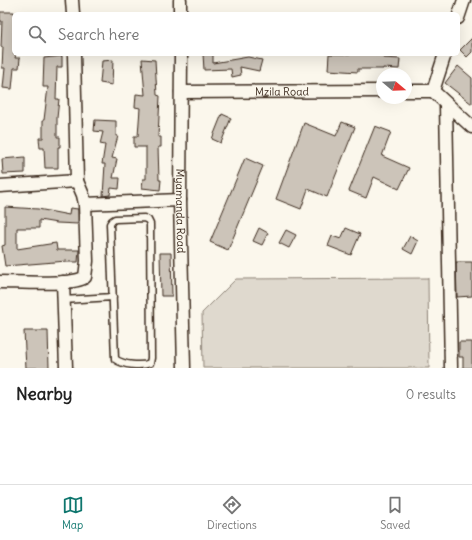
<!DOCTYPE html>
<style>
:root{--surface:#fff;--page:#f6f6f6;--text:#222;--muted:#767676;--line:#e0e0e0;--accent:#0f766e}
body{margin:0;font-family:Delius,sans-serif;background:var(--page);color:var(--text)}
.compass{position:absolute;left:376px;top:68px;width:36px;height:36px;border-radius:50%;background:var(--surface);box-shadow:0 4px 16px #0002;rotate:109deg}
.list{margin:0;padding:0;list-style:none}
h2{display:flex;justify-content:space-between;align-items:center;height:52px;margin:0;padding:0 16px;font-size:17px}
h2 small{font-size:13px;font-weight:400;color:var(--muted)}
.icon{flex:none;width:22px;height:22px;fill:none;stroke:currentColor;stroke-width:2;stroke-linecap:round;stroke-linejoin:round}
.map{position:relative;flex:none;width:472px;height:368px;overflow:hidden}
.search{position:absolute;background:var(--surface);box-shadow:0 4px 16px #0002;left:12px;right:12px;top:12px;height:44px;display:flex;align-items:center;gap:10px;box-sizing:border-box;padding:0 14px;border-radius:6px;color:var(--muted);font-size:15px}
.sheet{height:116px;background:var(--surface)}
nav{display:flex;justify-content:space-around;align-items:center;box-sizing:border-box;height:56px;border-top:1px solid var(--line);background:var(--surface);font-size:11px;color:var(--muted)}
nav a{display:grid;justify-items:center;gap:2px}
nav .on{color:var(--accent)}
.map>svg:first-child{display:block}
.green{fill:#dfd9ce;stroke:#8d8276}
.building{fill:#ccc4b9;stroke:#3b2a1e}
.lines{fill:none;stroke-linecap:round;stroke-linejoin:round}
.lane-casing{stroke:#3b2a1e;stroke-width:9}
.street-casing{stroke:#3b2a1e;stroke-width:15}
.lane{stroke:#fbf7ec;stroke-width:6}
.street{stroke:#fbf7ec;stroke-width:12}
.labels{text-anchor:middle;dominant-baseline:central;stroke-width:3;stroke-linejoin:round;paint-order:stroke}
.street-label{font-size:11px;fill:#3b2a1e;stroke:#fbf7ec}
</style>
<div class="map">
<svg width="472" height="368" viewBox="0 0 472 368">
<rect width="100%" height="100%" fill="#fbf7ec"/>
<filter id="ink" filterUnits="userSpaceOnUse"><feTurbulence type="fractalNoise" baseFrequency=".025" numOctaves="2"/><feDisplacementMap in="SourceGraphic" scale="8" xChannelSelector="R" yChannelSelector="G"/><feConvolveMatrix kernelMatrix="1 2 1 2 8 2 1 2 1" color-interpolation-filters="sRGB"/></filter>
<g filter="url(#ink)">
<!-- green -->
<path class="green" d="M428,278l1,90h-226l-1,-55 34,-34z"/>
<!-- building -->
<path class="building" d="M0,12h14v42h2l-1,4h5l-1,10h-5l-2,21 -9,-1 2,-20h-3l1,-21h-2l1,-26h-2z
M472,38v14l-5,5 -7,-7z
M203,54h10v9l35,-6 14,3 -3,11 -19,-4 1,8 -9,2 -1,-8 -27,1z
M329,54h54v4l17,1 -1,10 -16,-1v1h-25v3l-30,-2z
M62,56v11h-5l-1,32h3l-2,19v19h3v10h-2v21h-13l-1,-20h-4l-1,-10h4v-18h1l4,-33h-5l1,-29z
M142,59l13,1 2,35 3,1 -2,41h3v10h-3l1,33h2l-1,10 -18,-2 1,-9h3v-32h-12v-11h4l2,-28 -5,-1 1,-13 9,1z
M113,60l-1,25 -12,-2 2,-22z
M458,66l14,12v26l-27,-21z
M222,114l9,4 -10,25 -9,-4z
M95,120l21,1v15h2l-6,22 5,1 -4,19h7l-1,11 -8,-1 -1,7 -7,1 2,-32h-3l3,-19 -5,-1 3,-12 -9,-1z
M342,122l13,5 -28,70 -19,-8 -7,20 -25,-10 28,-76 32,13z
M375,126l16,6 -9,24 27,12 -10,21 -25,-12 -8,21 -17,-7z
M25,157v16l-22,1 -1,-15z
M245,158l18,8 -35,84 -18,-8z
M5,207l33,2 31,6 1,-7 8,1v15l-21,-1 -18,-3v8h-22v21l39,-6 1,7h22l-1,12h-11v-1l-62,5 -3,-20 3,-1z
M259,228l9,5 -6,12 -9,-4z
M346,228l14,6 -9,21 -23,-9 4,-10 9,3z
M286,230l10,5 -7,13 -10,-5z
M410,236l8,5 -6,13 -9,-5z
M160,253h11l1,43h-11z
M456,262h16v34l-15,1z
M24,331h24l1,37h-23z
M459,342h13v26h-9v-11h-4z"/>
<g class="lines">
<!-- lane casing -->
<g class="lane-casing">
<path id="lane" d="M144,218l4,2 2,4 1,134 -1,5c-9,4 -27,2 -35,-4l-5,-135 2,-3 3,-2z
M63,300l50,-3"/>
</g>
<!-- street casing -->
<g class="street-casing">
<g id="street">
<path d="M72,0l1,14"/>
<path d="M180,0v14"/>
<path d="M458,18l6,-18"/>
<path id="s1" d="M181,54l-1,146 4,168"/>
<path d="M406,91h27l39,36"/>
<path d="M433,91l12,-37"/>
<path id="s2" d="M181,92l201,-1"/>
<path d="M446,104l5,264"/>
<path d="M0,186l77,-5"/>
<path d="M85,204l95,-4"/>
<path d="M0,282c18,0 73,4 85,-5l2,-16 -2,-57 -2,-9 -6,-14 -3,-127"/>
<path d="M63,282l3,86"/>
</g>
</g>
<!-- lane -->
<use href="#lane" class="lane"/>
<!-- street -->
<use href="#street" class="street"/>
</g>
</g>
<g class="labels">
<!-- street labels -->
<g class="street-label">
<text stroke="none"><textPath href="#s2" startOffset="101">Mzila Road</textPath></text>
<text stroke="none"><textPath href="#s1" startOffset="157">Myamanda Road</textPath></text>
</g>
</g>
</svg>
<svg class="compass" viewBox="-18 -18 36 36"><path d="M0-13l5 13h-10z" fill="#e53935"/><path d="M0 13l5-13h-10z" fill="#767676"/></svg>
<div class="search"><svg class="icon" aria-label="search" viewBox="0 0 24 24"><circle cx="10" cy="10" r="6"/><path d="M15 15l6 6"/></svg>Search here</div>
</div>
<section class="sheet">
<h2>Nearby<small>0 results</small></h2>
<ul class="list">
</ul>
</section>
<nav>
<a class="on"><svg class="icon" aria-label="map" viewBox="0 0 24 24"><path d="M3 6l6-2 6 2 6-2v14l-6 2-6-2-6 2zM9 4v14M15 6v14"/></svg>Map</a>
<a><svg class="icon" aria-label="directions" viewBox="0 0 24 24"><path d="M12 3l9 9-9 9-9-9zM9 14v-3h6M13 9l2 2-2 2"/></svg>Directions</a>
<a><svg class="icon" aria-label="saved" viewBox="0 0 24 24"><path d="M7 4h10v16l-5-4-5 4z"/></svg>Saved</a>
</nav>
